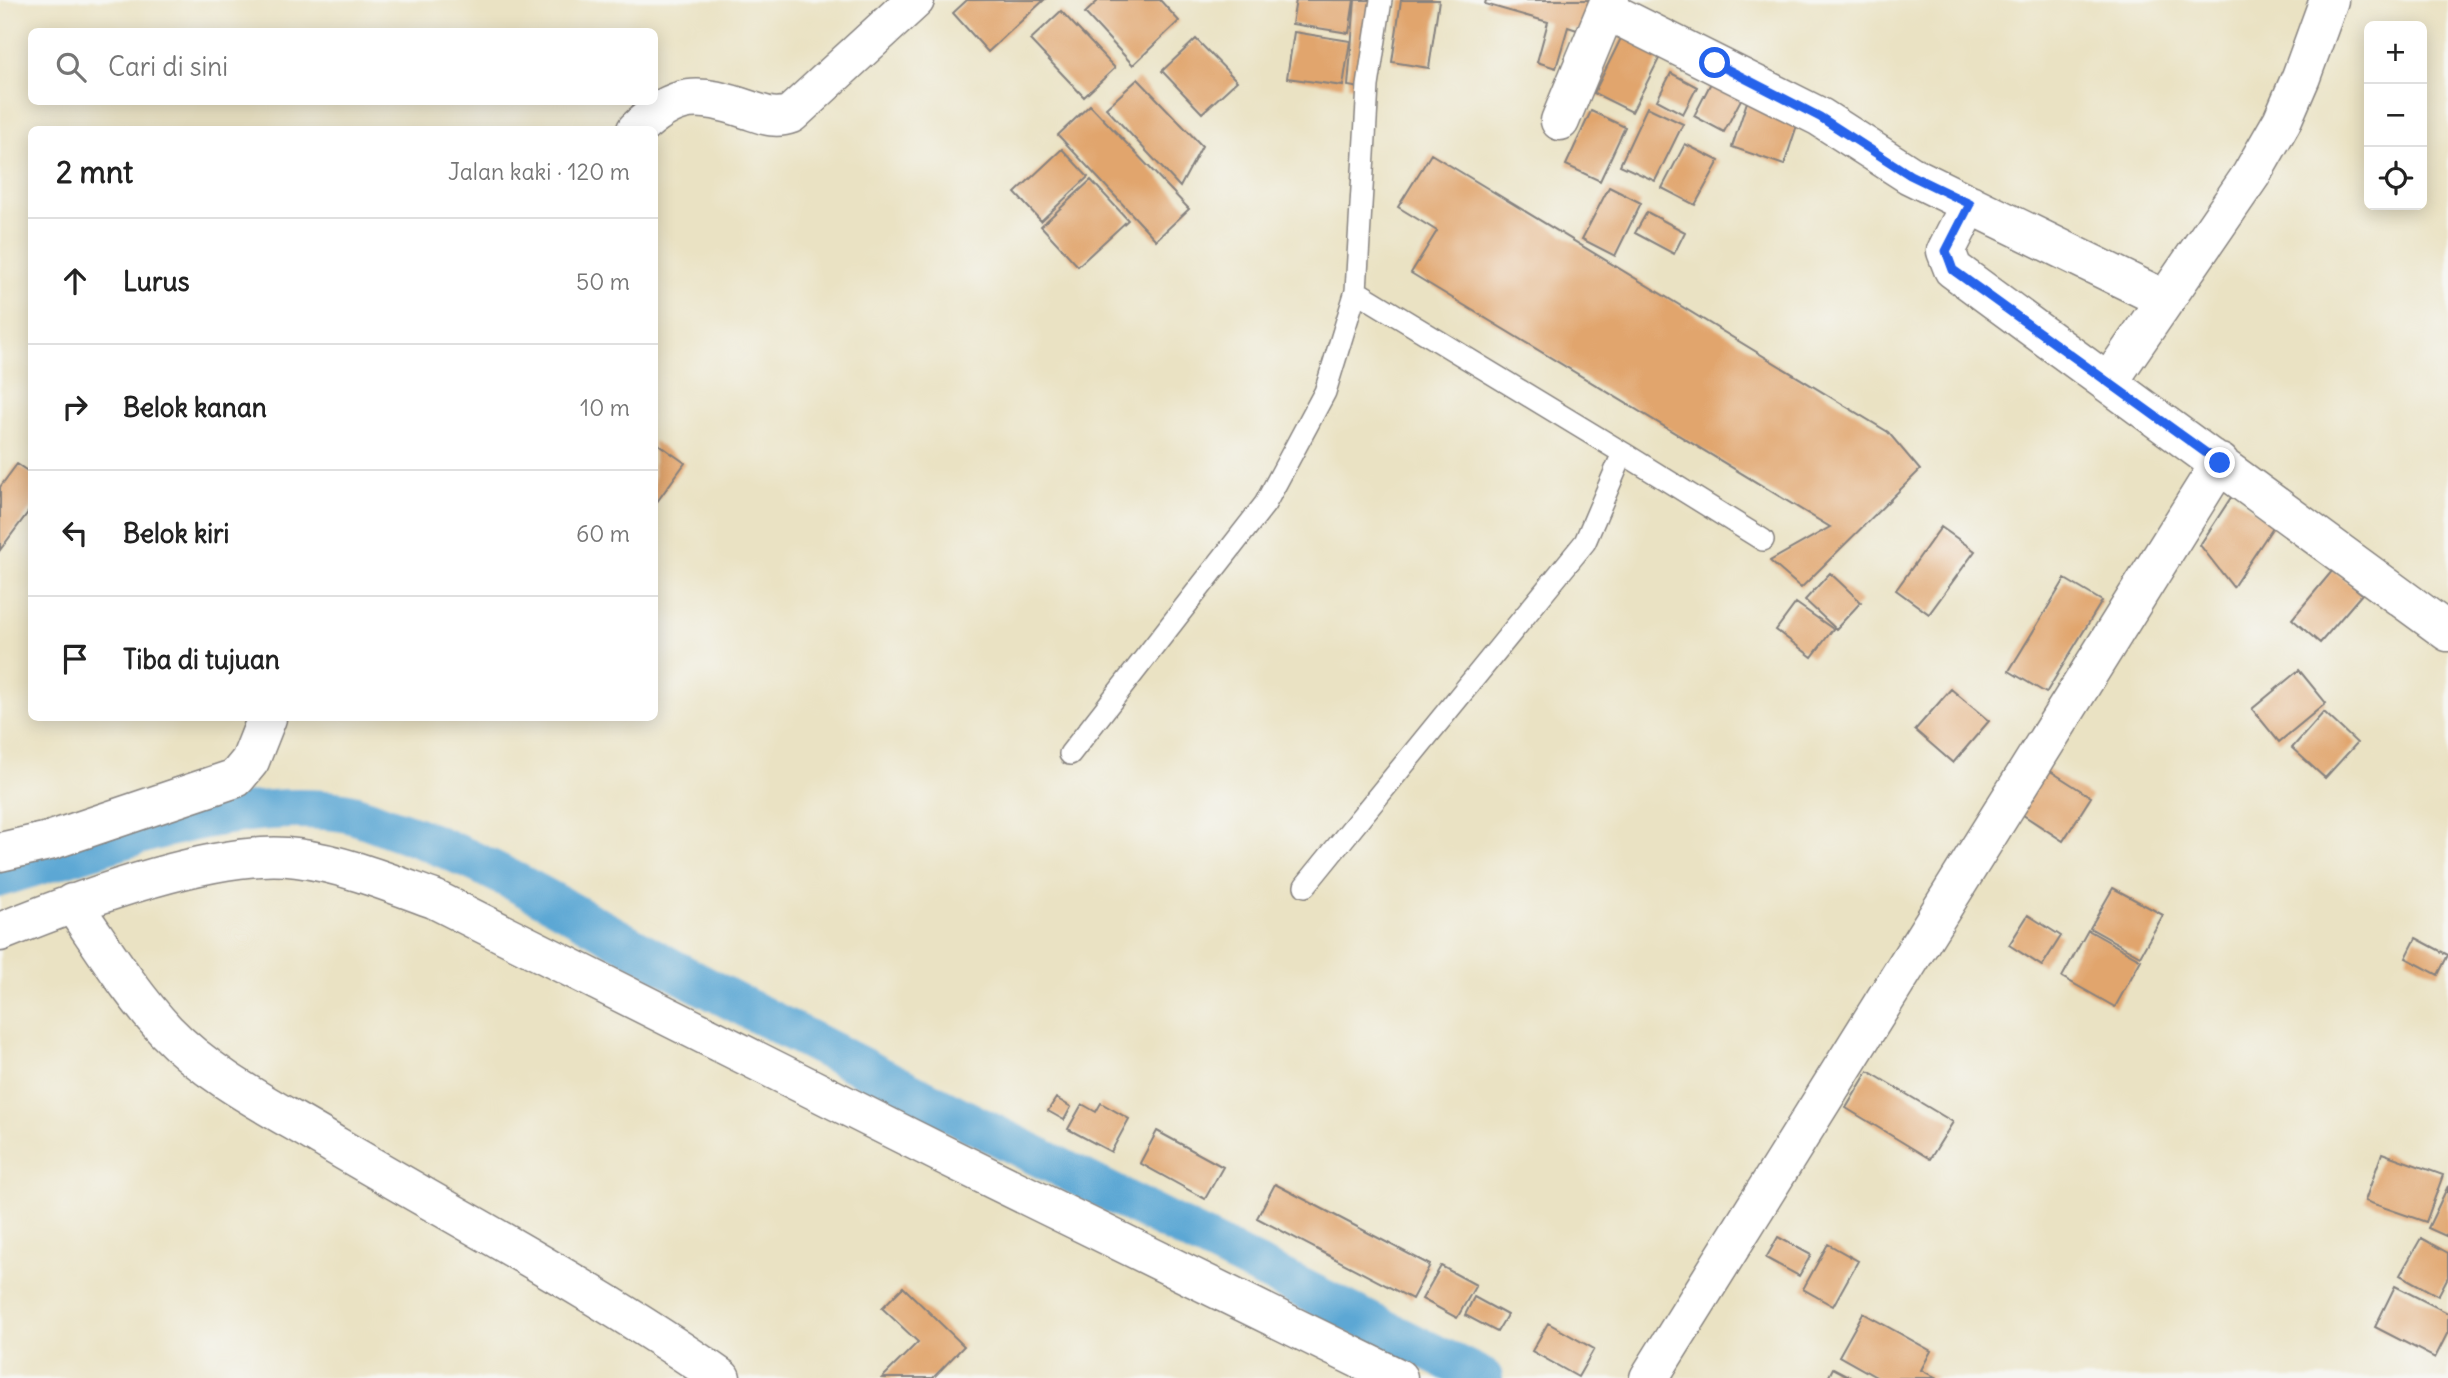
<!DOCTYPE html>
<html lang="id">
<meta charset="utf-8">
<style>
:root{--surface:#fff;--page:#f6f6f6;--text:#222;--muted:#767676;--line:#e0e0e0}
body{margin:0;font-family:Delius,sans-serif;background:var(--page);color:var(--text)}
.controls{position:absolute;right:21px;top:21px;display:grid;overflow:hidden;border-radius:10px;box-shadow:0 4px 18px #0003}
.controls button{width:63px;height:63px;display:grid;place-items:center;padding:0;border:0;border-bottom:2px solid var(--line);background:var(--surface);color:var(--text);font:35px sans-serif}
.stop{position:absolute;width:21px;height:21px;margin:-16px;border:5px solid #2563eb;border-radius:50%;background:#fff}
.stop.end{background:#2563eb;border-color:#fff;box-shadow:0 2px 7px #0008}
.list{margin:0;padding:0;list-style:none}
h2{display:flex;justify-content:space-between;align-items:center;height:91px;margin:0;padding:0 28px;font-size:30px}
h2 small{font-size:23px;font-weight:400;color:var(--muted)}
.list li{display:grid;grid-template-columns:46px 1fr auto;gap:21px;align-items:center;box-sizing:border-box;height:126px;padding:0 28px;border-top:2px solid var(--line)}
.list b{display:block;font-size:26px;white-space:nowrap}
.list em{font-size:23px;font-style:normal;color:var(--muted)}
.icon{flex:none;width:38px;height:38px;fill:none;stroke:currentColor;stroke-width:2;stroke-linecap:round;stroke-linejoin:round}
.map{position:relative;flex:none;width:2448px;height:1378px;overflow:hidden}
.search{position:absolute;background:var(--surface);box-shadow:0 4px 18px #0003;left:28px;top:28px;width:630px;height:77px;display:flex;align-items:center;gap:18px;box-sizing:border-box;padding:0 24px;border-radius:10px;color:var(--muted);font-size:26px}
.panel{position:absolute;background:var(--surface);box-shadow:0 4px 18px #0003;left:28px;top:126px;width:630px;height:595px;border-radius:10px}
.map>svg:first-child{display:block}
.lines{fill:none;stroke-linecap:round;stroke-linejoin:round}
.canal{stroke:#5ba7d4;stroke-width:40}
.building{fill:#e1a56d}
.service-casing{stroke:#86827f;stroke-width:24}
.minor-casing{stroke:#86827f;stroke-width:41}
.service{stroke:#fff;stroke-width:21}
.minor{stroke:#fff;stroke-width:38}
.route{stroke:#2563eb;stroke-width:9}
</style>
<div class="map">
<svg width="2448" height="1378" viewBox="0 0 2448 1378">
<rect width="100%" height="100%" fill="#f6f6f2"/>
<filter id="ink" filterUnits="userSpaceOnUse"><feTurbulence type="fractalNoise" baseFrequency=".0143" numOctaves="2"/><feDisplacementMap in="SourceGraphic" scale="14" xChannelSelector="R" yChannelSelector="G"/><feConvolveMatrix kernelMatrix="1 2 1 2 8 2 1 2 1" color-interpolation-filters="sRGB"/></filter>
<filter id="wash" filterUnits="userSpaceOnUse"><feTurbulence type="fractalNoise" baseFrequency=".00686" numOctaves="4" result="noise"/><feDisplacementMap in="SourceGraphic" scale="28" xChannelSelector="R" yChannelSelector="G"/><feGaussianBlur stdDeviation="1.57" result="paint"/><feColorMatrix in="noise" values="0 0 0 0 0 0 0 0 0 0 0 0 0 0 0 0 0 1.4 0 .05"/><feComposite in="paint" operator="in"/></filter>
<g filter="url(#wash)">
<rect width="100%" height="100%" fill="#eae2c3"/>
<g class="lines">
<!-- canal -->
<path class="canal" d="M0,877c107,-31 230,-81 343,-65 18,3 36,12 54,18 110,38 209,105 313,159 256,133 514,261 773,389"/>
</g>
<g id="blocks">
<!-- building -->
<path class="building" d="M967,0h77l-56,52 -35,-39z
M1099,0h61l19,21 -46,44 -48,-52z
M1296,0h58l-5,33 -57,-9z
M1355,0h20l-14,88 -13,-2z
M1401,0h38l-10,68 -37,-6z
M1486,0h109l-9,33 -18,-6 -12,41 -19,-6 11,-40 -63,-18z
M1061,11l54,57 -31,29 -54,-57z
M1626,28l39,19 -33,65 -38,-19z
M1294,32l56,9 -7,45 -56,-8z
M1196,39l41,42 -35,32 -40,-42z
M1717,71l30,17 -23,44 -30,-16z
M1671,73l26,14 -14,27 -26,-14z
M1138,79l64,67 -22,41 -74,-79z
M1747,102l52,17 -15,46 -52,-18z
M1090,105l99,104 -33,31 -98,-105z
M1647,107l36,17 -28,57 -35,-16z
M1591,111l34,16 -25,54 -34,-16z
M1685,144l34,17 -24,44 -33,-17z
M1062,149l26,28 -47,44 -26,-28z
M1431,154l457,278 32,38 -119,118 -31,-27 60,-34 -419,-254 26,-42 -39,-24z
M1091,180l37,40 -50,46 -37,-40z
M1609,187l32,16 -26,53 -33,-17z
M1647,212l38,20 -11,22 -39,-21z
M654,441l31,22 -31,43z
M17,464l15,10v33l-32,43v-63z
M2232,496l43,28 -42,63 -33,-42z
M1941,527l34,24 -46,63 -33,-24z
M2333,570l29,24 -42,49 -28,-24z
M1830,573l31,29 -25,27 -31,-29z
M2065,579l37,22 -56,92 -37,-22z
M1796,603l37,26 -21,28 -36,-27z
M2299,670l27,33 -47,39 -27,-33z
M1951,689l38,32 -36,42 -38,-33z
M2324,712l33,31 -32,35 -33,-30z
M2044,767l47,30 -28,44 -46,-30z
M2113,888l50,27 -23,41 -50,-28z
M2028,915l33,21 -19,30 -33,-21z
M2088,930l53,30 -26,47 -53,-30z
M2416,938l32,17 -10,20 -32,-17z
M1868,1071l85,51 -23,37 -84,-51z
M1056,1098l15,9 -7,13 -16,-9z
M1101,1103l28,16 -18,33 -43,-23 14,-25 14,8z
M1157,1131l66,36 -18,32 -65,-36z
M2382,1153l61,22 -17,47 -61,-21z
M1275,1184l155,81 -18,34 -155,-81z
M2448,1186v51l-20,-9z
M1778,1237l33,18 -12,21 -33,-18z
M2421,1238l27,15v24l-10,19 -38,-21z
M1828,1244l30,17 -25,45 -30,-17z
M1441,1266l35,19 -19,33 -35,-19z
M2395,1286l53,27v19l-13,26 -60,-31z
M903,1287l61,59 -31,32h-51l36,-36 -36,-34z
M1474,1297l33,18 -10,17 -32,-17z
M1863,1313l68,38 -10,19 16,8h-59l-39,-22z
M1548,1323l46,26 -16,28 -46,-26z
M1833,1368l19,10h-24z"/>
</g>
</g>
<g filter="url(#ink)">
<use href="#blocks" fill-opacity="0" stroke="#86827f" stroke-width="2"/>
<g class="lines">
<!-- service casing -->
<g class="service-casing">
<path id="service" d="M1623,453l140,87
M1070,754l195,-250 60,-112 31,-101 12,-205 13,-86
M1305,886l280,-344 38,-89 -267,-162"/>
</g>
<!-- minor casing -->
<g class="minor-casing">
<path id="minor" d="M2329,0l-28,77 -19,44 -31,54 -143,208 340,249
M1606,10l214,107 90,58 254,124
M1560,121l50,-121
M636,130c41,-39 62,-37 113,-20 15,5 26,10 42,4l124,-114
M1970,204l-24,47 7,18 155,114
M0,852l49,-11 187,-63 14,-17 17,-43
M72,903c30,43 58,89 94,128 47,49 113,80 170,115 129,76 262,146 385,232
M0,932c74,-30 219,-85 297,-74 47,6 93,25 137,41l516,259 448,220
M1649,1378l571,-915"/>
</g>
<!-- service -->
<use href="#service" class="service"/>
<!-- minor -->
<use href="#minor" class="minor"/>
</g>
</g>
<g class="lines" filter="url(#ink)">
<!-- route -->
<path class="route" d="M1715,63l105,54 90,58 60,29 -24,47 7,19 267,193"/>
</g>
</svg>
<div class="controls">
<button>+</button>
<button>−</button>
<button><svg class="icon" aria-label="locate" viewBox="0 0 24 24"><circle cx="12" cy="12" r="6"/><path d="M12 2v4M12 18v4M2 12h4M18 12h4"/></svg></button>
</div>
<div class="stop" style="left:1715px;top:63px"></div>
<div class="stop end" style="left:2220px;top:463px"></div>
<div class="search"><svg class="icon" aria-label="search" viewBox="0 0 24 24"><circle cx="10" cy="10" r="6"/><path d="M15 15l6 6"/></svg>Cari di sini</div>
<section class="panel">
<h2>2 mnt<small>Jalan kaki · 120 m</small></h2>
<ul class="list">
<li><svg class="icon" aria-label="ahead" viewBox="0 0 24 24"><path d="M12 20V5M6 11l6-6 6 6"/></svg><div><b>Lurus</b></div><em>50 m</em></li>
<li><svg class="icon" aria-label="right" viewBox="0 0 24 24"><path d="M7 20v-9h11M14 6l5 5-5 5"/></svg><div><b>Belok kanan</b></div><em>10 m</em></li>
<li><svg class="icon" aria-label="left" viewBox="0 0 24 24"><path d="M17 20v-9H6M10 6l-5 5 5 5"/></svg><div><b>Belok kiri</b></div><em>60 m</em></li>
<li><svg class="icon" aria-label="arrive" viewBox="0 0 24 24"><path d="M6 21V4h12l-3 4 3 4H6"/></svg><div><b>Tiba di tujuan</b></div></li>
</ul>
</section>
</div>
